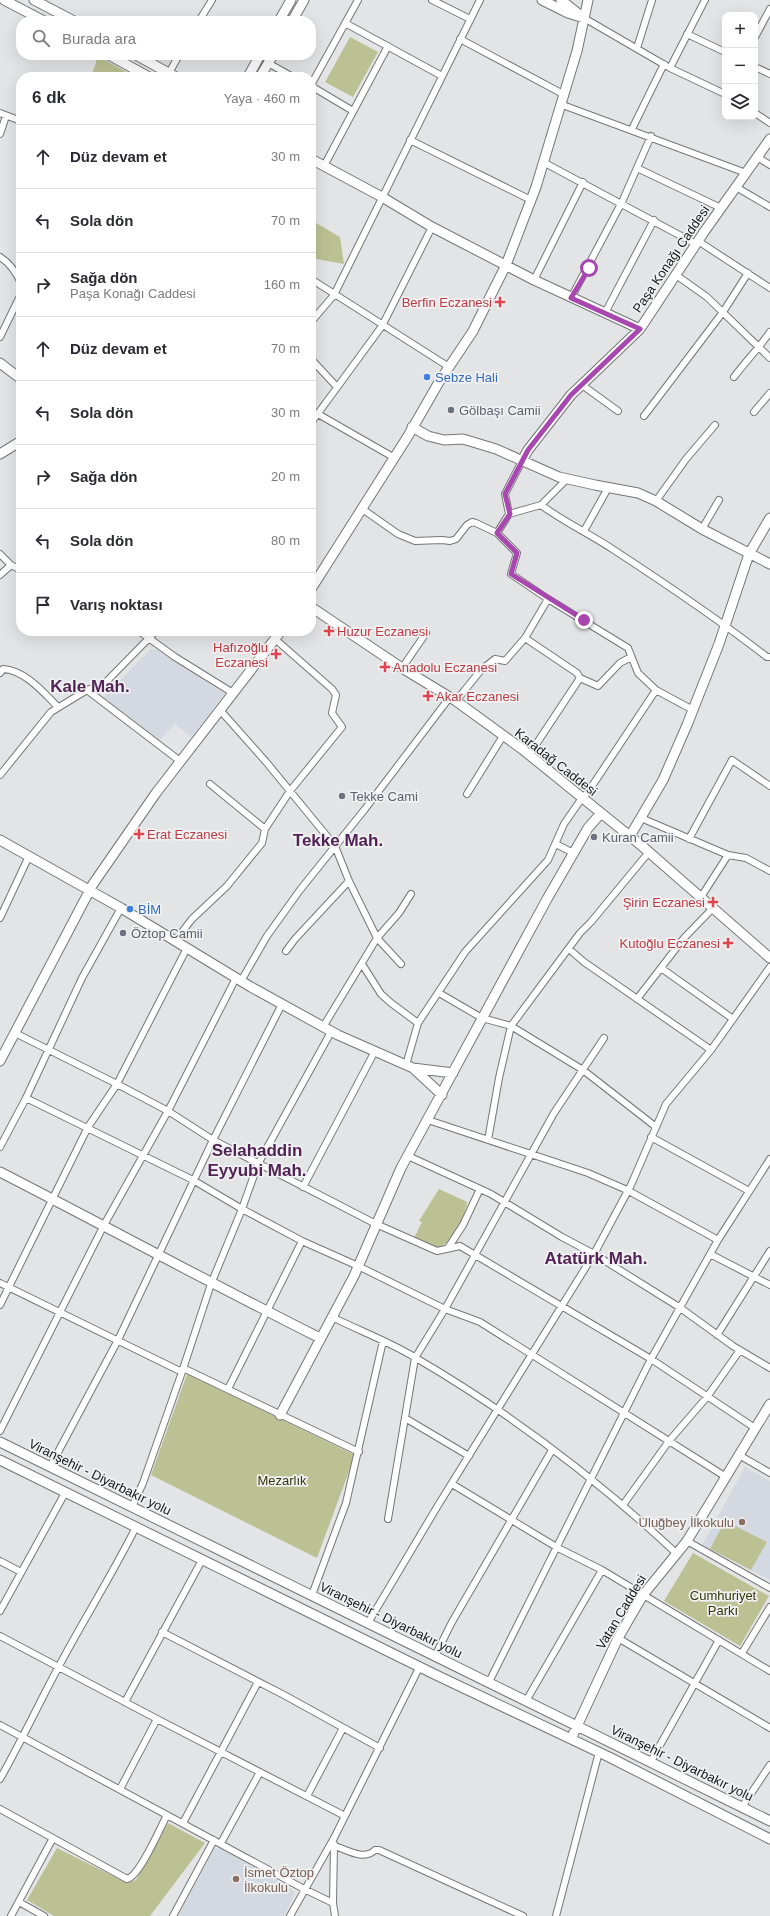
<!DOCTYPE html>
<html lang="tr">
<meta charset="utf-8">
<style>
:root{--surface:#fff;--page:#f2f2f3;--text:#2b2b33;--muted:#7c7c81;--line:#e1e1e2}
body{margin:0;font-family:Helvetica,sans-serif;background:var(--page);color:var(--text)}
.controls{position:absolute;right:12px;top:12px;display:grid;overflow:hidden;border-radius:8px;box-shadow:0 4px 16px #0002}
.controls button{width:36px;height:36px;display:grid;place-items:center;padding:0;border:0;border-bottom:1px solid var(--line);background:var(--surface);color:var(--text);font:20px sans-serif}
.stop{position:absolute;width:12px;height:12px;margin:-9px;border:3px solid #a747af;border-radius:50%;background:#fff}
.stop.end{background:#a747af;border-color:#fff;box-shadow:0 1px 4px #0008}
.list{margin:0;padding:0;list-style:none}
h2{display:flex;justify-content:space-between;align-items:center;height:52px;margin:0;padding:0 16px;font-size:17px}
h2 small{font-size:13px;font-weight:400;color:var(--muted)}
.list li{display:grid;grid-template-columns:26px 1fr auto;gap:12px;align-items:center;box-sizing:border-box;height:64px;padding:0 16px;border-top:1px solid var(--line)}
.list b{display:block;font-size:15px;white-space:nowrap}
.list p{margin:0;font-size:13px;white-space:nowrap;color:var(--muted)}
.list em{font-size:13px;font-style:normal;color:var(--muted)}
.icon{flex:none;width:22px;height:22px;fill:none;stroke:currentColor;stroke-width:2;stroke-linecap:round;stroke-linejoin:round}
.map{position:relative;flex:none;width:770px;height:1916px;overflow:hidden}
.search{position:absolute;background:var(--surface);box-shadow:0 4px 16px #0002;left:16px;top:16px;width:300px;height:44px;display:flex;align-items:center;gap:10px;box-sizing:border-box;padding:0 14px;border-radius:16px;color:var(--muted);font-size:15px}
.panel{position:absolute;background:var(--surface);box-shadow:0 4px 16px #0002;left:16px;top:72px;width:300px;height:564px;border-radius:16px}
.map>svg:first-child{display:block}
.built{fill:#d4d9e1}
.green{fill:#bcc194}
.lines{fill:none;stroke-linecap:round;stroke-linejoin:round}
.street-casing{stroke:#757677;stroke-width:8}
.secondary-casing{stroke:#757677;stroke-width:11}
.street{stroke:#fff;stroke-width:6}
.secondary{stroke:#fff;stroke-width:9}
.route{stroke:#a747af;stroke-width:5}
.health-dot{fill:#e0444e;stroke:#f0f1f2;stroke-width:1.5}
.shop-dot{fill:#3f7fe0;stroke:#f0f1f2;stroke-width:1.5}
.worship-dot{fill:#6b7280;stroke:#f0f1f2;stroke-width:1.5}
.education-dot{fill:#8d6e63;stroke:#f0f1f2;stroke-width:1.5}
.labels{text-anchor:middle;dominant-baseline:central;stroke-width:3.5;stroke-linejoin:round;paint-order:stroke}
.street-label{font-size:13px;fill:#161717;stroke:#f0f1f2}
.health-label{font-size:13px;fill:#be3a42;stroke:#f0f1f2;text-anchor:end}
.shop-label{font-size:13px;fill:#366cbe;stroke:#f0f1f2;text-anchor:start}
.worship-label{font-size:13px;fill:#5b616d;stroke:#f0f1f2;text-anchor:start}
.park-label{font-size:13px;fill:#343707;stroke:#f0f1f2}
.education-label{font-size:13px;fill:#785e54;stroke:#f0f1f2;text-anchor:end}
.district-label{font-size:17px;font-weight:bold;fill:#522456;stroke:#f0f1f2}
</style>
<div class="map">
<svg width="770" height="1916" viewBox="0 0 770 1916">
<rect width="100%" height="100%" fill="#e3e4e5"/>
<!-- built -->
<path class="built" d="M151,649l6,1 68,44 -34,43 -16,-13 -15,16 -57,-42z
M745,1467l25,14v99l-68,-35z
M220,1848l73,42 2,4 -11,22h-106l36,-66z"/>
<!-- green -->
<path class="green" d="M350,37l28,15 -25,45 -28,-15z
M98,56l37,21h-40l-2,-6z
M311,220l29,17 4,27 -33,-6z
M439,1189l28,13v2c-5,19 -10,34 -28,44l-25,-10 8,-16 -3,-1z
M187,1374l168,81 -38,103 -166,-83z
M725,1521l42,21 -16,28 -41,-21z
M693,1553l76,43 -29,50 -76,-45z
M168,1823l37,20 -55,73h-96l-27,-16 30,-52 70,35 9,-3z"/>
<g class="lines">
<!-- street casing -->
<g class="street-casing">
<path id="street" d="M432,0l38,19
M584,18l86,50 55,26
M199,21l13,-21
M345,23l97,53
M687,34l38,18
M755,37l15,-28
M460,39l103,55
M637,48l15,-48
M268,63l25,14
M755,67l15,7
M670,68l35,-68
M169,73l10,-18
M311,85l47,-85
M311,86l42,25
M560,104l186,69
M0,113l21,8
M755,113l15,10
M632,129l32,-65
M0,134l6,-18
M410,140l121,60
M757,157l13,8
M543,162l153,82
M324,166l64,-120
M637,168l84,40
M736,187l34,20
M698,241l72,47
M0,257c10,6 16,15 21,26
M676,275l31,22 63,61
M311,279l138,88
M534,280l49,-98
M571,298l51,-96 29,-66
M605,313l49,-93
M311,322l23,-27 146,-295
M0,337l21,-43
M311,359l26,28
M734,377c12,-16 25,-29 36,-45
M582,385l36,26
M754,412l16,-19
M318,414l75,43
M644,416l79,-104 25,-39
M311,423l71,-97 50,-99
M656,501l30,-42 29,-34
M541,505c23,17 49,29 73,45 52,34 104,69 153,107h3
M361,508l37,26 17,7 27,-1 8,1 6,-2 11,-14 5,-3 4,1 21,10
M509,514l-4,-20 18,-35
M702,529l17,-29
M584,531l24,-43
M0,554l11,11 10,5
M0,575l11,-10
M548,599l80,49 10,25 18,17 37,20
M139,631l36,26 58,36
M525,638l52,35 3,5 18,8 22,-23 11,-6
M402,668l24,-35
M0,673l3,-4c22,1 41,24 55,38
M87,690l93,71
M456,701l25,-31 14,-11 10,2 20,-23 23,-39 -37,-25 6,-21 -20,-20 12,-19 32,-9 26,-26
M220,710l47,53 68,83 14,35 28,57 24,26
M529,755l51,-77
M0,775l51,-63 36,-22 17,-6 52,-53
M467,794l36,-58
M641,818l87,37 18,3 24,13
M265,829l25,-38 52,-64 -10,-14 4,-18 -4,-6 -57,-50
M689,839l43,-79 38,26
M556,844l17,9
M701,897l27,-42
M0,918l29,-62
M175,941l17,-22 35,-33 35,-43 3,-14 -55,-45
M569,949l15,13 127,88
M286,951l9,-12 54,-58
M362,964l19,30 10,9 27,20
M661,968l72,51
M241,981l26,-45 33,-46 65,-81 85,-112
M439,993l43,25 29,8 72,44 73,57
M637,999l47,-61 29,-30
M323,1027l54,-89 22,-25 12,-19
M15,1033l102,51 51,27 45,29 163,84 61,27 23,-5 191,113 104,69
M406,1065l12,-42 47,-71 83,-92 16,-36 18,-26 6,-6 68,-102
M26,1098l167,82 49,29 60,32 56,25 87,43 35,13 246,155
M428,1120l160,53 39,17 91,50
M651,1137l98,54
M488,1140l11,-62 12,-52 69,-93 11,-11 58,-70
M0,1147l26,-49 56,-120 39,-70
M408,1156l83,38 71,43 32,17 85,53 54,39 37,22
M303,1187l72,-136
M448,1248l15,-23 17,-36
M710,1254l60,31
M0,1283l182,89
M0,1305l88,-178 29,-43 70,-136
M332,1317c28,14 58,25 84,41 94,55 181,121 260,195
M717,1335l53,-84
M183,1368l176,84
M228,1389l74,-148
M405,1418l64,38
M0,1431l104,-206 64,-114 68,-133
M739,1455l31,18
M50,1467l68,-127 95,-200 69,-136
M452,1484l106,64 44,22 168,101
M623,1505l46,-64 38,-44 33,-47
M132,1507l11,-24 39,-111 29,-88 31,-75 16,-45 73,-132
M388,1519l27,-161 30,-49 109,-196 50,-75
M687,1541l83,47
M0,1561l21,11
M312,1595l34,-92 37,-162
M0,1611l65,-118
M368,1623l69,-116 157,-253 37,-69 35,-81 45,-54 59,-83
M162,1632l122,63 96,53
M0,1636l157,83 188,97
M618,1638l152,90
M742,1653l28,-46
M435,1656l17,-34 100,-172
M489,1682l162,-323 67,-119 52,-81
M526,1701l76,-131
M125,1702l77,-142
M0,1725l304,164 29,14
M650,1763l69,-123
M0,1779c21,-37 39,-76 59,-113 25,-47 53,-91 77,-139
M120,1789l37,-70
M307,1796l36,-68
M742,1807l28,-42
M0,1809l127,70c13,-3 33,-51 40,-64
M183,1823l75,-141
M221,1843l39,-71
M334,1844l-1,59 2,13
M335,1846c12,4 29,15 40,4h4l144,66
M19,1902l25,14
M11,1916l42,-78
M173,1916l41,-76
M290,1916l44,-78 86,-172
M556,1916l43,-164"/>
</g>
<!-- secondary casing -->
<g class="secondary-casing">
<path id="secondary" d="M4,0l40,21
M34,0l40,21
M542,0l26,13 16,5
M561,0l19,15
M279,21l12,-21
M292,21l12,-21
M109,55l40,22
M136,55l40,22
M248,77l12,-22
M260,77l13,-22
M311,159l71,38 50,30 102,53 106,49
M0,363l21,16
M412,427l16,9 16,4 19,-1 33,10 63,28 36,8 43,8 18,8 46,28 68,35
M0,454l21,-13
M523,459l5,-9 43,-55 69,-66 64,-97 66,-93
M311,589l97,-153 31,-54 34,-51 33,-66 30,-78 41,-136 11,-51
M311,607l91,61 54,33 66,48 120,97 128,112
M630,836l33,-56 24,-55 32,-81 30,-90 21,-36
M0,840l121,68 130,79 87,48 75,33 40,5
M0,1061l93,-177 63,-91 125,-162
M413,1068l29,27
M0,1172c107,55 212,112 320,166
M280,1415l74,-139 47,-108 146,-269 41,-71 13,-15
M0,1442l770,379
M0,1460l434,214 175,83 161,82
M571,1739l47,-101 25,-43 44,-54 83,-137"/>
</g>
<!-- street -->
<use href="#street" class="street"/>
<!-- secondary -->
<use href="#secondary" class="secondary"/>
</g>
<g class="lines">
<!-- route -->
<path class="route" d="M584,620l-73,-46 6,-21 -20,-20 13,-19 -5,-20 23,-44 43,-55 69,-66 -69,-31 18,-30"/>
</g>
<!-- markers -->
<g class="health-dot">
<path d="M498 296h4v4h4v4h-4v4h-4v-4h-4v-4h4z"/>
<path d="M327 625h4v4h4v4h-4v4h-4v-4h-4v-4h4z"/>
<path d="M274 648h4v4h4v4h-4v4h-4v-4h-4v-4h4z"/>
<path d="M383 661h4v4h4v4h-4v4h-4v-4h-4v-4h4z"/>
<path d="M426 690h4v4h4v4h-4v4h-4v-4h-4v-4h4z"/>
<path d="M137 828h4v4h4v4h-4v4h-4v-4h-4v-4h4z"/>
<path d="M711 896h4v4h4v4h-4v4h-4v-4h-4v-4h4z"/>
<path d="M726 937h4v4h4v4h-4v4h-4v-4h-4v-4h4z"/>
</g>
<g class="shop-dot">
<circle cx="427" cy="377" r="4"/>
<circle cx="130" cy="909" r="4"/>
</g>
<g class="worship-dot">
<circle cx="451" cy="410" r="4"/>
<circle cx="342" cy="796" r="4"/>
<circle cx="594" cy="837" r="4"/>
<circle cx="123" cy="933" r="4"/>
</g>
<g class="education-dot">
<circle cx="742" cy="1522" r="4"/>
<circle cx="236" cy="1879" r="4"/>
</g>
<g class="labels">
<!-- street labels -->
<g class="street-label">
<text transform="translate(671 259) rotate(-56)">Paşa Konağı Caddesi</text>
<text transform="translate(556 762) rotate(38)">Karadağ Caddesi</text>
<text transform="translate(100 1477) rotate(26)">Viranşehir - Diyarbakır yolu</text>
<text transform="translate(621 1612) rotate(-59)">Vatan Caddesi</text>
<text transform="translate(391 1620) rotate(26)">Viranşehir - Diyarbakır yolu</text>
<text transform="translate(682 1763) rotate(26)">Viranşehir - Diyarbakır yolu</text>
</g>
<!-- health labels -->
<g class="health-label">
<text x="492" y="302">Berfin Eczanesi</text>
<text x="337" y="631" text-anchor="start">Huzur Eczanesi</text>
<text x="268" y="647">Hafızoğlu<tspan x="268" dy="15">Eczanesi</tspan></text>
<text x="393" y="667" text-anchor="start">Anadolu Eczanesi</text>
<text x="436" y="696" text-anchor="start">Akar Eczanesi</text>
<text x="147" y="834" text-anchor="start">Erat Eczanesi</text>
<text x="705" y="902">Şirin Eczanesi</text>
<text x="720" y="943">Kutoğlu Eczanesi</text>
</g>
<!-- shop labels -->
<g class="shop-label">
<text x="435" y="377">Sebze Hali</text>
<text x="138" y="909">BİM</text>
</g>
<!-- worship labels -->
<g class="worship-label">
<text x="459" y="410">Gölbaşı Camii</text>
<text x="350" y="796">Tekke Cami</text>
<text x="602" y="837">Kuran Camii</text>
<text x="131" y="933">Öztop Camii</text>
</g>
<!-- park labels -->
<g class="park-label">
<text x="282" y="1480">Mezarlık</text>
<text x="723" y="1595">Cumhuriyet<tspan x="723" dy="15">Parkı</tspan></text>
</g>
<!-- education labels -->
<g class="education-label">
<text x="734" y="1522">Uluğbey İlkokulu</text>
<text x="244" y="1872" text-anchor="start">İsmet Öztop<tspan x="244" dy="15">İlkokulu</tspan></text>
</g>
<!-- district labels -->
<g class="district-label">
<text x="90" y="686">Kale Mah.</text>
<text x="338" y="840">Tekke Mah.</text>
<text x="257" y="1150">Selahaddin<tspan x="257" dy="20">Eyyubi Mah.</tspan></text>
<text x="596" y="1258">Atatürk Mah.</text>
</g>
</g>
</svg>
<div class="controls">
<button>+</button>
<button>−</button>
<button><svg class="icon" aria-label="layers" viewBox="0 0 24 24"><path d="M12 4l9 5-9 5-9-5zM3 14l9 5 9-5"/></svg></button>
</div>
<div class="stop" style="left:589px;top:268px"></div>
<div class="stop end" style="left:584px;top:620px"></div>
<div class="search"><svg class="icon" aria-label="search" viewBox="0 0 24 24"><circle cx="10" cy="10" r="6"/><path d="M15 15l6 6"/></svg>Burada ara</div>
<section class="panel">
<h2>6 dk<small>Yaya · 460 m</small></h2>
<ul class="list">
<li><svg class="icon" aria-label="ahead" viewBox="0 0 24 24"><path d="M12 20V5M6 11l6-6 6 6"/></svg><div><b>Düz devam et</b></div><em>30 m</em></li>
<li><svg class="icon" aria-label="left" viewBox="0 0 24 24"><path d="M17 20v-9H6M10 6l-5 5 5 5"/></svg><div><b>Sola dön</b></div><em>70 m</em></li>
<li><svg class="icon" aria-label="right" viewBox="0 0 24 24"><path d="M7 20v-9h11M14 6l5 5-5 5"/></svg><div><b>Sağa dön</b><p>Paşa Konağı Caddesi</p></div><em>160 m</em></li>
<li><svg class="icon" aria-label="ahead" viewBox="0 0 24 24"><path d="M12 20V5M6 11l6-6 6 6"/></svg><div><b>Düz devam et</b></div><em>70 m</em></li>
<li><svg class="icon" aria-label="left" viewBox="0 0 24 24"><path d="M17 20v-9H6M10 6l-5 5 5 5"/></svg><div><b>Sola dön</b></div><em>30 m</em></li>
<li><svg class="icon" aria-label="right" viewBox="0 0 24 24"><path d="M7 20v-9h11M14 6l5 5-5 5"/></svg><div><b>Sağa dön</b></div><em>20 m</em></li>
<li><svg class="icon" aria-label="left" viewBox="0 0 24 24"><path d="M17 20v-9H6M10 6l-5 5 5 5"/></svg><div><b>Sola dön</b></div><em>80 m</em></li>
<li><svg class="icon" aria-label="arrive" viewBox="0 0 24 24"><path d="M6 21V4h12l-3 4 3 4H6"/></svg><div><b>Varış noktası</b></div></li>
</ul>
</section>
</div>
